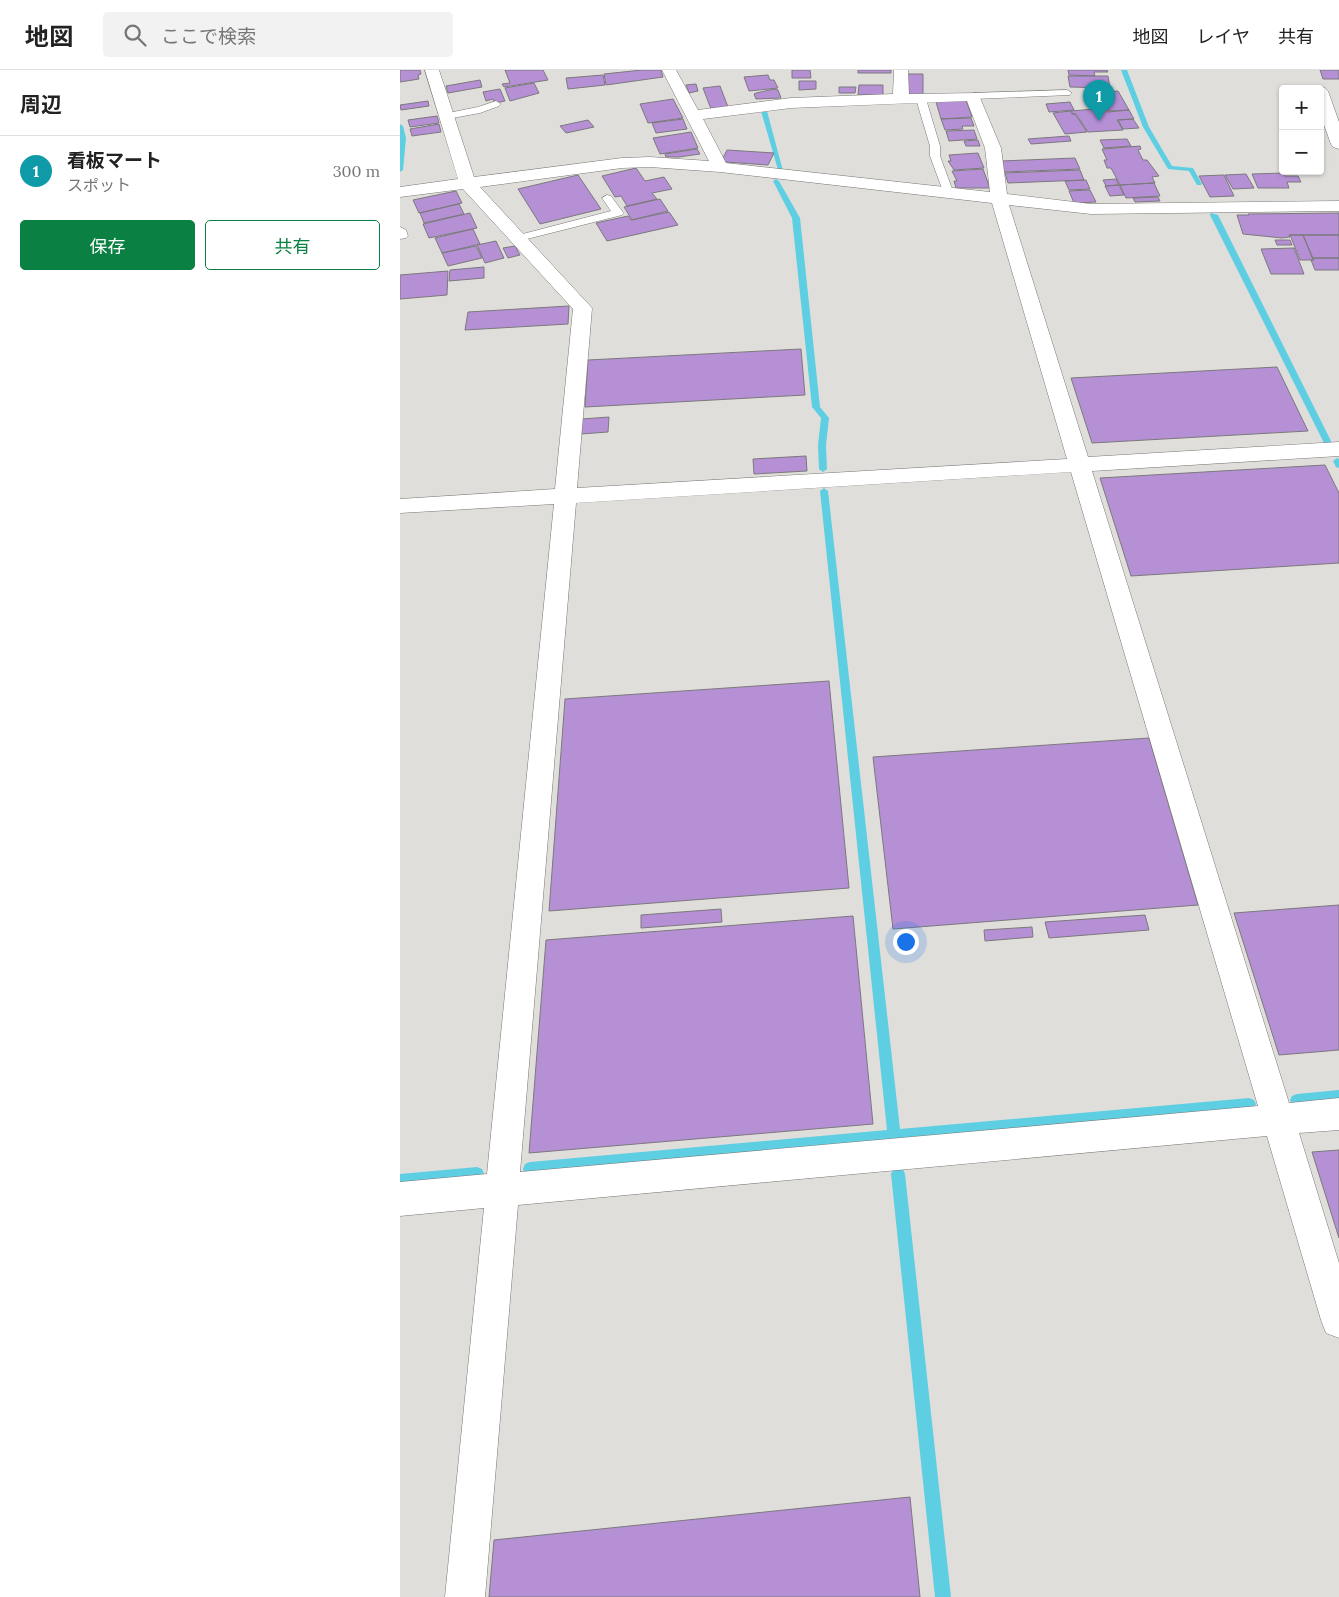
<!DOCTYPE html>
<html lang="ja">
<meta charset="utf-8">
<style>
:root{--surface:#fff;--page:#f2f2f2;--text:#222;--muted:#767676;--line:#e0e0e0;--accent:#0b8043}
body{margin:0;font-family:Lora,"Noto Sans JP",serif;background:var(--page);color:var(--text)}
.controls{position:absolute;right:15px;top:15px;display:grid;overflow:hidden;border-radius:5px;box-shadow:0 1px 4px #0004}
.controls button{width:45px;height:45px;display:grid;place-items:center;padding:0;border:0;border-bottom:1px solid var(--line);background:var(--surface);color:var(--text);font:25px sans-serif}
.you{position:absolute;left:505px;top:871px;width:18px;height:18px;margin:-12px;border:4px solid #fff;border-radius:50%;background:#1a73e8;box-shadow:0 0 0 8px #1a73e833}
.badge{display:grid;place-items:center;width:32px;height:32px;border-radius:50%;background:var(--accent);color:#fff;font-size:16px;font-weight:700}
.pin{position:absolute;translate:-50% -41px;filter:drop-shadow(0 1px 2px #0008)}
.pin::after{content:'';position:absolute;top:26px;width:18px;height:15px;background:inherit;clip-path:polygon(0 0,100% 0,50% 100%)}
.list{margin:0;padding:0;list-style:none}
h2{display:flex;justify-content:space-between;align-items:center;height:65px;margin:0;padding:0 20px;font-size:21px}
h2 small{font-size:16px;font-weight:400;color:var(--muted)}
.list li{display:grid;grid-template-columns:32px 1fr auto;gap:15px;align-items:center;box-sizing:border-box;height:70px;padding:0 20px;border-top:1px solid var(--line)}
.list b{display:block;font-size:19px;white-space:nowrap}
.list p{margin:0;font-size:16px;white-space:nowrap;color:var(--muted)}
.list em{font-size:16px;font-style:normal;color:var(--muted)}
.actions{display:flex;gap:10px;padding:15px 20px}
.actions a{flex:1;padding:11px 0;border:1px solid var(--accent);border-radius:5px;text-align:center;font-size:18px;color:var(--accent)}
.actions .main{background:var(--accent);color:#fff}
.icon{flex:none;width:28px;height:28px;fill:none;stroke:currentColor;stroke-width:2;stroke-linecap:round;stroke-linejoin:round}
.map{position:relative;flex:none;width:939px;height:1527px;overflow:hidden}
header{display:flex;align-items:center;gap:30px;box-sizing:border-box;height:70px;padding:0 25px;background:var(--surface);border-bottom:1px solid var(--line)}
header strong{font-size:24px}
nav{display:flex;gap:28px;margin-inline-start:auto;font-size:18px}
.search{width:350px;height:45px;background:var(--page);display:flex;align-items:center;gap:12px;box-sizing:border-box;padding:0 18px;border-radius:5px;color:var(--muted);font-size:19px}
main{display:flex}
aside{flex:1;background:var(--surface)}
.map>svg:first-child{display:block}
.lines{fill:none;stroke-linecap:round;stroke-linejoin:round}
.stream{fill:#5ecfe2;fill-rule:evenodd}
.building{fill:#b590d5;stroke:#7b797c}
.lane-casing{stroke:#797774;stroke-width:1}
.street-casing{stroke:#797774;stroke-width:1}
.lane{fill:#fff;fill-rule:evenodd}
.street{fill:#fff;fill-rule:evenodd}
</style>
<header>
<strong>地図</strong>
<div class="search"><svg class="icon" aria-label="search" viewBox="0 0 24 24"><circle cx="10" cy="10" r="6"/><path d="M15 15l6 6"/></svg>ここで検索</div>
<nav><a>地図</a><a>レイヤ</a><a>共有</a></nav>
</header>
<main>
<aside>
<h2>周辺<small></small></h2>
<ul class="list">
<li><span class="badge" style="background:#0f9aa8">1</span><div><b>看板マート</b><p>スポット</p></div><em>300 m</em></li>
</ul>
<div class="actions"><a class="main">保存</a><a>共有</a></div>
</aside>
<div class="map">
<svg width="939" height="1527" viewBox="0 0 939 1527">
<rect width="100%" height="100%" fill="#e0dedb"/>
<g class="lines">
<!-- stream -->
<path class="stream" d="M721,0h6l22,57 23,39 21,2 9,16 -1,1h-4l-8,-14 -21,-2 -25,-42z
M364,39l3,2 16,60 -5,-1 -17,-59z
M0,54l3,2 3,12 -3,32 -3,2z
M376,109l3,2 21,37 20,189 9,11 -3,27 1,24 -4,3 -4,-3 -1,-24 3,-27 -9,-11 -20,-189 -19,-37z
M811,143l7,2 114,228 -1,2 -3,1 -4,-3 -114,-228z
M937,388l2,1v9l-3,-1 -3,-6z
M424,418l4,3 72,638 349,-31 5,2 2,4 -2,4 -5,2 -719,66 -5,-2 -2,-5 2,-5 5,-2 357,-32 -67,-639z
M939,1020v12l-42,4 -5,-2 -2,-4 2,-4 5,-2z
M77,1097l5,2 2,5 -2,5 -5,2 -77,7v-14z
M498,1097l5,2 2,5 46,423h-16l-44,-423 2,-5z"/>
</g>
<!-- building -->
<path class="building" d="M0,0h20l1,4 -3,1 1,4 -19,3z
M105,0h38l5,10 -44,7 -2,-3 8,-1z
M242,0h19l2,7 -57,8 -2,-11z
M392,0h18l1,8h-19z
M458,0h33v3h-33z
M668,0h39l1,2h-14l1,4 -26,-1z
M920,0h19v9h-16z
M505,4h18v21h-19z
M203,5l2,10 -37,4 -2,-11z
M368,5l2,5h4l4,8 -29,3 -5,-14z
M668,6h40l2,12 -40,-1z
M80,10l2,7 -34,6 -2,-7z
M399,11h17v8l-17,1z
M134,13l5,10 -29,8 -5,-13z
M296,14l2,7 -9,2 -3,-8z
M459,15h24v10h-25z
M320,16l8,21 -17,2 -8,-21z
M439,17h17l-1,6h-16z
M100,19l5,12 -10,2 -2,-4 -7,2 -3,-9z
M374,19l4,1 3,8 -25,1 -2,-5 2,-1z
M718,21l11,19 -20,1 -2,-4 -3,1 -9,-15z
M273,29l10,19 -35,5 -8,-19z
M566,30l6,17 -31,2 -5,-17z
M28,31l1,5 -28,4 -1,-5z
M670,32l4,8 -25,2 -3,-8z
M706,38l2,4 21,-2 5,9 -17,1 6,10 -35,2 -12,-18h-3l-2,-3z
M670,41l2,3h3l12,18 -22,2 -12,-21z
M37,46l2,7 -29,4 -2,-7z
M571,48l3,8h-12l1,3 -18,1 -4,-11z
M283,49l4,10 -31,4 -4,-10z
M733,49l6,9 -16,1 -5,-9z
M188,50l6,7 -28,6 -6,-7z
M39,54l2,8 -29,4 -2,-7z
M574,60l3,9 -28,2 -3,-10z
M291,62l7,16 -38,6 -7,-16z
M669,66l2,5 -40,3 -3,-5z
M727,69l4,7 -27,2 -4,-8z
M578,70l2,6h-14l-2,-5z
M740,76l1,3 -3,1 5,10h4l12,16 -7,1 3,6 -35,2 -9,-17h-4l-3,-8h3l-5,-11z
M297,79l3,5 -21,3h-13l-1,-3z
M327,80l47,3 -6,12 -43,-3 -2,-4z
M578,83l6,15 -30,2 -6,-9h3l-2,-6z
M675,88l5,11 -76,3 -3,-11z
M236,98l9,13 19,-4 8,12 -20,4 5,6 -30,7 -6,-10 -6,1 -13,-21z
M583,99l7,19h-34l-2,-7h3l-5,-10z
M680,100l4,10 -76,3 -3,-10z
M884,103l1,3h13l3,6h-14l2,6h-31l-6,-14z
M846,104l8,14 -21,1 -8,-14z
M178,105l23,34 -61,15 -22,-35z
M824,105l10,21 -24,1 -11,-21z
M716,109l3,6 -13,1 -3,-6z
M686,110l4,9 -21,1 -4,-9z
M754,113l6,13 -34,2 -6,-13z
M719,115l5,10 -14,1 -5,-10z
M690,120l6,12 -22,1 -5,-12z
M56,121l6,12 -43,10 -6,-13z
M758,127l2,4 -25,1 -2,-4z
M260,129l8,12 -36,9 -8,-13z
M59,134l5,10 -40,9 -4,-10z
M269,142l9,13 -71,16 -11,-18 32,-7 3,4z
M70,143l7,15 -48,10 -6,-14z
M939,143v22h-50l1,2 -8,1 -39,-4 -6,-19h12l-1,-1z
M73,159l7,15 -38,9 -7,-15z
M890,165h13l10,25h-13z
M903,165h36v23h-26z
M875,170h15l2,5h-15z
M96,171l8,17 -19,5 -8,-18z
M76,176l6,12 -34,8 -6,-13z
M115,176l5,9 -12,3 -5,-10z
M894,178l10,26h-33l-10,-25z
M913,188h26v12h-24l-4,-10h3z
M84,197v11l-35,3 1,-11z
M48,201l-1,24 -47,4v-24z
M169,236l-1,18 -103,6 3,-18z
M401,279l4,46 -220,12 3,-47z
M877,297l31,64 -216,12 -21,-65z
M209,347l-1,15 -27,2 1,-15z
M406,386l1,15 -53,3 -1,-15z
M925,395l14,28v70l-208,13 -31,-98z
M429,611l20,207 -300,23 16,-212z
M749,668l49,167 -305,24 -20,-172z
M939,835v145l-60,5 -45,-142z
M321,839l1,13 -81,6v-13z
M745,845l4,15 -100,8 -4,-16z
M453,846l20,208 -344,29 17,-213z
M632,857l1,10 -48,4 -1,-11z
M939,1080v88l-27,-86z
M510,1427l10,100h-431l5,-57z"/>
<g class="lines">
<!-- lane casing -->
<g class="lane-casing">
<path id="lane" d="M667,20l5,3 -2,2 -97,4 -5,-3 5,-3z
M521,26l5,3 14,47v10l14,38 -1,2 -4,1 -5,-3 -14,-38v-10l-14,-47z
M96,31l5,3 -2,2 -19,7 -33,6 -5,-3 1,-2 35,-7z
M207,125l4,1 11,15 2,2 -2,2 -103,26 -6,-3 2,-2 96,-25 -9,-13z
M0,157l6,3 2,6 -2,2 -6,1z"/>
</g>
<!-- street casing -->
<g class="street-casing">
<path id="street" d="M25,0h14l35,107 148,-19 28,-1 59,4 -47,-91h14l22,40 93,-12 102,-4 1,-24h14l1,24 69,-1 23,55 6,46 84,10 248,-3v10l-248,3 -82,-9 79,252 251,-15v14l-247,15 197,632 50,-5v32l-40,3 40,130v75l-13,-5 -5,-13 -54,-184 -749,69 -33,392h-40l39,-389 -84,8v-34l87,-8 67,-670 -154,9v-14l155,-10 18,-180 -110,-120 -63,8v-10l58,-8zM567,31l18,47 5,44 -264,-29 -23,-44 88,-11zM250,97l70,5 272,31 75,256 -490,29 15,-180 -112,-121 142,-19zM671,402l187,634 -738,66 56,-669z
M920,16l5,2 3,3 11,31v27l-6,-2 -2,-3 -11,-30v-25h-6z"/>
</g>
<!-- lane -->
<use href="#lane" class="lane"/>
<!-- street -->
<use href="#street" class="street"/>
</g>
</svg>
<div class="controls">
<button>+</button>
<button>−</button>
</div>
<div class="you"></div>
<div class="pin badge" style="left:699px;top:51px;background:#0f9aa8">1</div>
</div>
</main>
